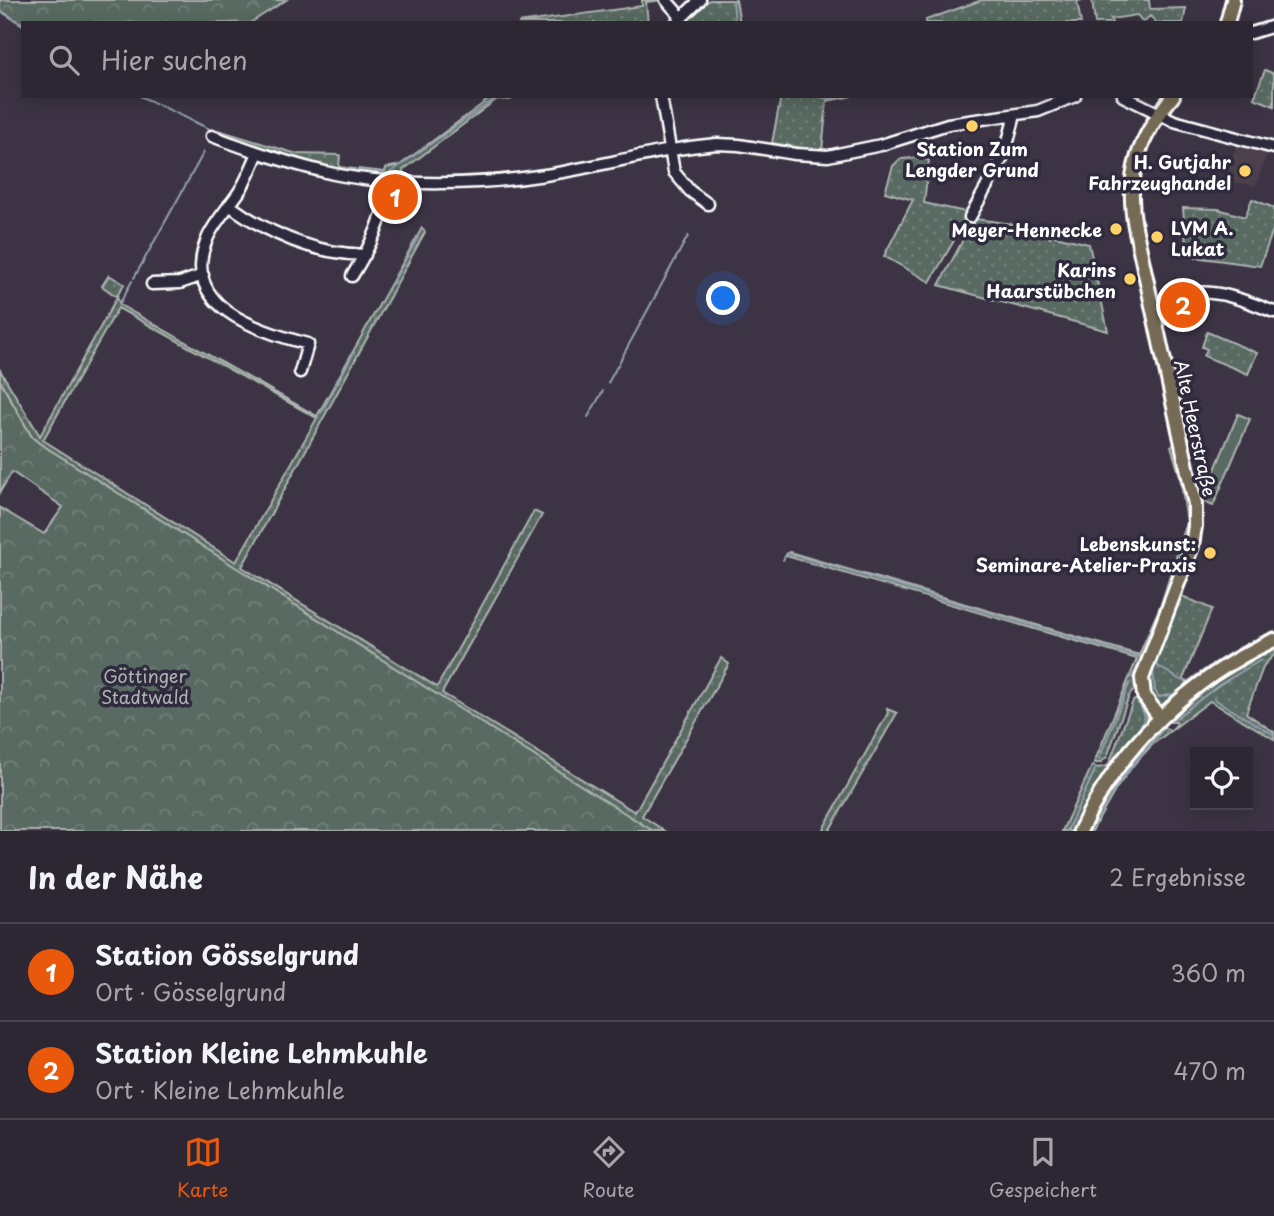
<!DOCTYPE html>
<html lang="de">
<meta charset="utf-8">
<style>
:root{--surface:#2d2733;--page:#352f3b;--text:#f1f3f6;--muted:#a7a5ac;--line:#48444e;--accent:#ea580c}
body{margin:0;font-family:"Playpen Sans",sans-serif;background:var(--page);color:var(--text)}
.controls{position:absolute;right:21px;bottom:21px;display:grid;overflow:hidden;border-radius:0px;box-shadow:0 4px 18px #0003}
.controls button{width:63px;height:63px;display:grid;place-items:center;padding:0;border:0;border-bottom:2px solid var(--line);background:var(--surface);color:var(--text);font:35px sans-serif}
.you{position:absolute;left:724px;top:299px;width:24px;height:24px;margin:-18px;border:5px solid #fff;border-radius:50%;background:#1a73e8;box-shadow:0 0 0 10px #1a73e833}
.badge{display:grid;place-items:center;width:46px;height:46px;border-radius:50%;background:var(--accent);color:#fff;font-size:23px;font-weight:700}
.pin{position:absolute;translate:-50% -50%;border:4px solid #fff;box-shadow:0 2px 7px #0006}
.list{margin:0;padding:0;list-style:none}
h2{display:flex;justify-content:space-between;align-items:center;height:91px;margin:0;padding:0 28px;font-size:30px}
h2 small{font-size:23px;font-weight:400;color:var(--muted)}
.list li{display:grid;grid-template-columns:46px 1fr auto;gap:21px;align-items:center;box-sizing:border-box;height:98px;padding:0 28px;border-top:2px solid var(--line)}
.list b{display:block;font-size:26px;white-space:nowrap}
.list p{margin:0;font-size:23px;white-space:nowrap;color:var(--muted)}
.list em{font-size:23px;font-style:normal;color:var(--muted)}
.icon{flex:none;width:38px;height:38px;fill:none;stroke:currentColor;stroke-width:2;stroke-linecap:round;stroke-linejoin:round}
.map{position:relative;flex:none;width:1274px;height:831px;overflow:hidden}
.search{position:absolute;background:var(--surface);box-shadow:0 4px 18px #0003;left:21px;right:21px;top:21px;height:77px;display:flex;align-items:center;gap:18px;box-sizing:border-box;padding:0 24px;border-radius:0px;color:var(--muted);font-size:26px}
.sheet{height:287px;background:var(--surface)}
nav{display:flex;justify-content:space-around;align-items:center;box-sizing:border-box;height:98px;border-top:2px solid var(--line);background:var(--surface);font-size:19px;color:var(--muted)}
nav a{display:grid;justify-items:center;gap:4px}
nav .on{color:var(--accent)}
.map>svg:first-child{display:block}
.built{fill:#4c404c}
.grass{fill:url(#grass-dots);stroke:#acb4b0;stroke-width:2;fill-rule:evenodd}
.forest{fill:url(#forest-crowns);stroke:#acb4b0;stroke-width:2}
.garden{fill:#596a62;stroke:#acb4b0;stroke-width:2}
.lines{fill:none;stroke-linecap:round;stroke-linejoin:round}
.stream{stroke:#95a1af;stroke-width:2}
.minor-casing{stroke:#fff;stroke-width:15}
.major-casing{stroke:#fff;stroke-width:18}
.minor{stroke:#2f2a3d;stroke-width:10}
.major{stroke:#746b55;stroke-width:12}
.poi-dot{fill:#ffd166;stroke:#2f2a3d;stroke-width:2.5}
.labels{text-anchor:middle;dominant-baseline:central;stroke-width:7;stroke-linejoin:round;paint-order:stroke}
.poi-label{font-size:18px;font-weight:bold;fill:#fff;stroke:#2f2a3d;text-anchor:end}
.street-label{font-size:18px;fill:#fff;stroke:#2f2a3d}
.park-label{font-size:18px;fill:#acb4b0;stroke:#2f2a3d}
</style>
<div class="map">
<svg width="1274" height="831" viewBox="0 0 1274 831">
<defs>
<pattern id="grass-dots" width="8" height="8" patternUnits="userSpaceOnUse" patternTransform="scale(1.75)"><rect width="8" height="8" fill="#596a62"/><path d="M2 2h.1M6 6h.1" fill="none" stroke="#72807a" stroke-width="1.8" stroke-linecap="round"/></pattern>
<pattern id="forest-crowns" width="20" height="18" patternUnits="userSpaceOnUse" patternTransform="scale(1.75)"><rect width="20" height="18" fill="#596a62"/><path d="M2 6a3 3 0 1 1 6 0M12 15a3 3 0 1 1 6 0" fill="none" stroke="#72807a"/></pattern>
</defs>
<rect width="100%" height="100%" fill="#3c3444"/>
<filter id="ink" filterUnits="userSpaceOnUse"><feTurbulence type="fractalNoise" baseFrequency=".0143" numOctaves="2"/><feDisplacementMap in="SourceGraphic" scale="14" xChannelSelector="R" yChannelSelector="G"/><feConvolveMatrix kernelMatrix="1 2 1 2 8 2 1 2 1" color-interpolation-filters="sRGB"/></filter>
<g filter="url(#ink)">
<!-- built -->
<path class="built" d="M1237,142l31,8 -12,36 -30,-5z"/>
<!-- grass -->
<path class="grass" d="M642,0h22l-18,2 2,21 -3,-3 -23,3h-104l124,-17z
M710,0h26l4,23h-58l17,-17z
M982,0h101l-6,1 4,22h-155v-3z
M1092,0h57l1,9 36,-1 -3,15h-26l-7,-7 -7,6 -6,-7 -26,4 1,4h-17z
M1265,70l9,4v32l-20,-8z
M490,96h26l-6,4 -13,-1 -94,71 1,6 -12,1 -34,-3v-5l27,3 1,-4 14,-3 85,-63z
M781,96h71l-25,5 -5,50 -50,-8z
M218,130l79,24 43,1 -1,12 16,2 -1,5 -47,-10 -93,-29z
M915,158l14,2 -5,43 46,10 -40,69 -46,-26 29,-56 -28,-8 8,-26 7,-7z
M1252,199l22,9v19l-14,39 -73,-10 -4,-48 35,1 27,8z
M974,219c26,3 54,5 76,19l1,-3 38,9 19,87 -169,-46z
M422,228l3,4 -183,335 195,120 97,-176 8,4 -100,178 193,119 86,-154 8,6 -87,152 23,15h-12l-15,-8 -599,-380 -7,-6 -32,-56v-11l40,66 77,-139 -15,-11 7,-11 15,9 -7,12 3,9 197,111zM118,308l199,110 -81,144 -193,-122z
M1207,332l50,21 -9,21 -44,-18 3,-7 -5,-2z
M1177,444l13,53 -1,43 -52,146 -8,10 -22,61 -7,6h-6l43,-104 -351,-103 3,-4 350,103 22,-51 26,-82 -7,-45 -9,-31z
M1180,587l3,1 -1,8 30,13 -29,70 4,3c28,-20 55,-38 87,-51v5l-105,67 -8,2 -11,-9 -4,-20z
M1274,649v6l-10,10 -18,48 28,19v7l-64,-38 -57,43 -18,19 -19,26 -24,42h-5c19,-39 47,-74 77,-104l6,4 7,-7 -1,-2h-6l2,-4 42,-35z
M1137,699l4,1 7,15 -4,13 -69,103h-13l30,-65 6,2 10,-2 25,-65z
M887,709l10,4 -68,118h-7l66,-118z"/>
<!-- forest -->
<path class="forest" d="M0,0h286l-36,23h-227v2l-23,-14z
M0,381l32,56 7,6 614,388h-653v-323l44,26 19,-27 -51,-35 -12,20z"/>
<!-- garden -->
<path class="garden" d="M1238,414l12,5 -37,87 -7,-3 -2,-7z"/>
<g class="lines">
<!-- stream -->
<path class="stream" d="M733,0l2,23
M0,10l23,14
M140,96l78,37 30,11
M818,96l11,3 13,-3
M280,155l50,13 58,6 109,-77 4,-1
M134,278l70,-126
M392,284l26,-47
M120,303l12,-22
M608,383l80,-147
M321,413l33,-61
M588,417l15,-26
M783,560l4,-7 352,104
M1145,646l19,-42
M1142,655l1,-4
M1156,665l26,16
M1153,672l2,19 4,6 15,-3 52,-37 42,-21
M1132,678l3,-6
M1214,699l60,36
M1172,721l47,-36 42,-25
M1099,759l30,-75
M1104,774c12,-19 35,-39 41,-58l-7,-15
M1067,831l28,-61
M1089,831l25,-43 49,-59"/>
<!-- minor casing -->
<g class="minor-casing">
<path id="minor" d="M666,0l15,17
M676,23l24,-23
M1251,33l23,-7
M661,96l13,76 16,19 18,13
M1123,96l51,25 100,27
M212,136c40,15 80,29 122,38 62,13 148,11 211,1 57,-9 114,-26 172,-31l22,1 56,9 33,2 53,-11 67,-21 90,-13 37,-15
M258,153c-6,13 -11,27 -19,39 -10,15 -23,28 -31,45 -31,69 50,94 100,107l-8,28
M229,205c40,29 86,49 136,50
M970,217l35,-64 10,-38
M352,276c19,-31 33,-59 37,-95
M152,284l28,-1 23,-8
M1153,308c11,-4 23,-10 36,-14 27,-6 60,8 85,18"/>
</g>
<!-- major casing -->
<g class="major-casing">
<path id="major" d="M1227,23l6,-23
M1160,718l-16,-22 -2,-18 50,-132 3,-20v-22l-60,-277c-10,-53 4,-90 38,-131
M1080,831c40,-85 109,-152 194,-191"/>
</g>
<!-- minor -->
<use href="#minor" class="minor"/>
<!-- major -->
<use href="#major" class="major"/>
</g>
</g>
<!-- markers -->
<g class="poi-dot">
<circle cx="972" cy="126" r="7"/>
<circle cx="1245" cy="171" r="7"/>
<circle cx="1116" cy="229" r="7"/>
<circle cx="1157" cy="237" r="7"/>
<circle cx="1130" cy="279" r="7"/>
<circle cx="1210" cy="553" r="7"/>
</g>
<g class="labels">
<!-- poi labels -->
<g class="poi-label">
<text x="972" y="148" text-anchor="middle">Station Zum<tspan x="972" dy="21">Lengder Grund</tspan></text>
<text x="1231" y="161">H. Gutjahr<tspan x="1231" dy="21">Fahrzeughandel</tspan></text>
<text x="1171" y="227" text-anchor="start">LVM A.<tspan x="1171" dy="21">Lukat</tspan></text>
<text x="1102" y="229">Meyer-Hennecke</text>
<text x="1116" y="269">Karins<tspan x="1116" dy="21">Haarstübchen</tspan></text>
<text x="1196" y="543">Lebenskunst:<tspan x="1196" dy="21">Seminare-Atelier-Praxis</tspan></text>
</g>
<!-- street labels -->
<g class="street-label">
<text transform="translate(1196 428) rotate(78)">Alte Heerstraße</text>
</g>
<!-- park labels -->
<g class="park-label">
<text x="145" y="675">Göttinger<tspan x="145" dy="21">Stadtwald</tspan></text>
</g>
</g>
</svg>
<div class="controls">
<button><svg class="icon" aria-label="locate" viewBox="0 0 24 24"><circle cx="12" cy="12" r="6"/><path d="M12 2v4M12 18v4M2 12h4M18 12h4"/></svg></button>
</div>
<div class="you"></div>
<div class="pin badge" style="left:395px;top:197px">1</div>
<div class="pin badge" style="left:1183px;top:305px">2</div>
<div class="search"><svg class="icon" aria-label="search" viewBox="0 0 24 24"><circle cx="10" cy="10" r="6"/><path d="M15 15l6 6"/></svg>Hier suchen</div>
</div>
<section class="sheet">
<h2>In der Nähe<small>2 Ergebnisse</small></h2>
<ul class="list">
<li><span class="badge">1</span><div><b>Station Gösselgrund</b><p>Ort · Gösselgrund</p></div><em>360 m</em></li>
<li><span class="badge">2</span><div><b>Station Kleine Lehmkuhle</b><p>Ort · Kleine Lehmkuhle</p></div><em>470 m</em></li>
</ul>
</section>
<nav>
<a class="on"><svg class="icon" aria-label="map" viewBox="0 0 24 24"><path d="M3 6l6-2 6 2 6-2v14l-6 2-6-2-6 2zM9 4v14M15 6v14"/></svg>Karte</a>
<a><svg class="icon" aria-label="directions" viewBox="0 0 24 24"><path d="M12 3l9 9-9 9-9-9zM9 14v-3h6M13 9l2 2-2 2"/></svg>Route</a>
<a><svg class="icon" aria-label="saved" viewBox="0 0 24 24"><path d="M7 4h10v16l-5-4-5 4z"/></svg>Gespeichert</a>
</nav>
